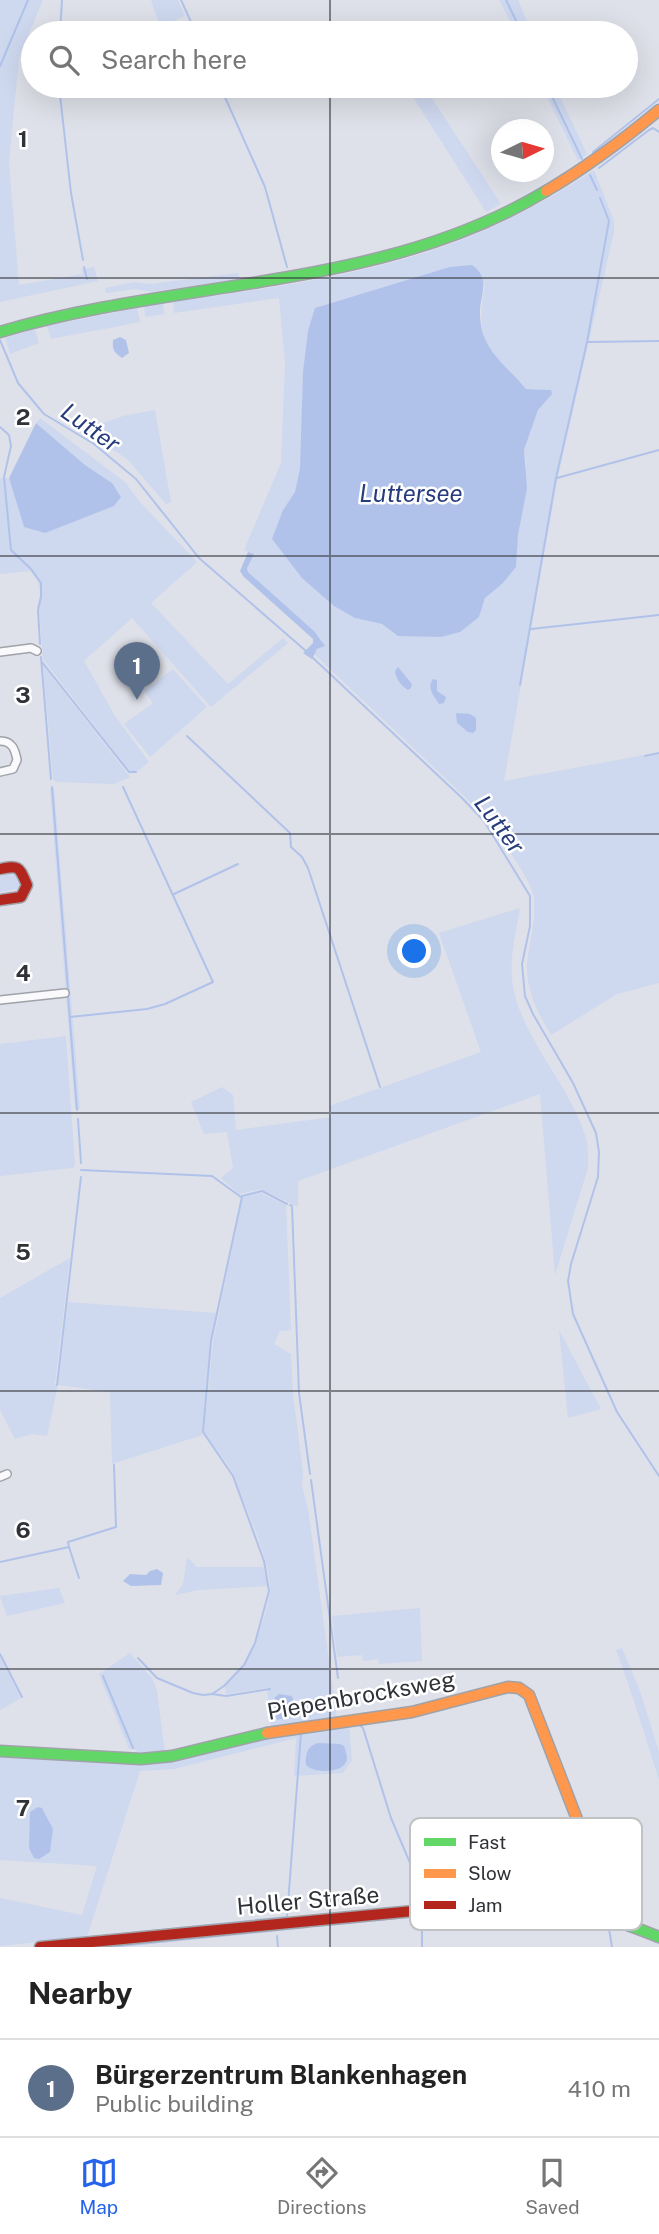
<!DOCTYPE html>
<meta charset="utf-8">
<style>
:root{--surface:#fff;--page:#f6f6f6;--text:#222;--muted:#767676;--line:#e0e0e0;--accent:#2563eb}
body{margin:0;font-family:"Public Sans",sans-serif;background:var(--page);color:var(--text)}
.compass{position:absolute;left:491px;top:119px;width:63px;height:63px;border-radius:50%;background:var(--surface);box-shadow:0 7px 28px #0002;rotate:85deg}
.you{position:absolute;left:415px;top:952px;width:24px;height:24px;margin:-18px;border:5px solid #fff;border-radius:50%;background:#1a73e8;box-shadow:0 0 0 10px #1a73e833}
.badge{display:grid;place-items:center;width:46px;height:46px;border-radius:50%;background:var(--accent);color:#fff;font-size:23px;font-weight:700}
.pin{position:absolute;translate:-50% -58px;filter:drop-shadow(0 2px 4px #0008)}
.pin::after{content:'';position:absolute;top:37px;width:24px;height:21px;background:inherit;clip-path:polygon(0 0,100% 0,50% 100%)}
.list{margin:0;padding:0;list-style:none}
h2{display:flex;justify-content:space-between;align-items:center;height:91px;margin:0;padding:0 28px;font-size:30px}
h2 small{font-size:23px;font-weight:400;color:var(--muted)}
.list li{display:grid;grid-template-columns:46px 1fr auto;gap:21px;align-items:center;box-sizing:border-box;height:98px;padding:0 28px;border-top:2px solid var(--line)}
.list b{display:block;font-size:26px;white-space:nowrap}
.list p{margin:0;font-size:23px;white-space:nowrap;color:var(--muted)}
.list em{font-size:23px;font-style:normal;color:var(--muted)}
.icon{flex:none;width:38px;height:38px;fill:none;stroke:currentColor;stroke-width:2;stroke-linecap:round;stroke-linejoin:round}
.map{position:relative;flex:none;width:659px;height:1947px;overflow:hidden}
.search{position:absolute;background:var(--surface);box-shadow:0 7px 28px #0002;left:21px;right:21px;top:21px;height:77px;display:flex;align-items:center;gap:18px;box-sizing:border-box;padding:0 24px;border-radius:38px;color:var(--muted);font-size:26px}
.sheet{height:189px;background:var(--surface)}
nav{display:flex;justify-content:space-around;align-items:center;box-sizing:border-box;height:98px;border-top:2px solid var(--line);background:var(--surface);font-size:19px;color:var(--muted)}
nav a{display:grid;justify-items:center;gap:4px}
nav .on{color:var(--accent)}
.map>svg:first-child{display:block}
.green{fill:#ced8ef;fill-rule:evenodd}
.water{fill:#b1c2ea}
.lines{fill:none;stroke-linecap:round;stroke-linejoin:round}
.stream{stroke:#b1c2ea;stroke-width:2}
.street-casing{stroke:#9fa2a8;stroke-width:10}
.fast-casing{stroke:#9fa2a8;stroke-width:13}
.slow-casing{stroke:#9fa2a8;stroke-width:13}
.jam-casing{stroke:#9fa2a8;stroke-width:13}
.street{stroke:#fafafc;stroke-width:7}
.fast{stroke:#63d668;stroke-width:10}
.slow{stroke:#ff974d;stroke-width:10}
.jam{stroke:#b3261e;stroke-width:10}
.grid{fill:none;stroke:#2f3237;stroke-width:2;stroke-opacity:0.55}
.labels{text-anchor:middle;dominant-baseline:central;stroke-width:5;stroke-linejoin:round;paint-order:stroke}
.street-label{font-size:23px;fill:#2f3237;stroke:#fff}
.water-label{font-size:24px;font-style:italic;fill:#273c7c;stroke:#fff}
.key{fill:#fff;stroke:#c1c2c3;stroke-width:2}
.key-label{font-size:19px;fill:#2f3237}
.grid-label{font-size:23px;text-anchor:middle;font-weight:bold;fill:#2f3237;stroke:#fff;stroke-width:5;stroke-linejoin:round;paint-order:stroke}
</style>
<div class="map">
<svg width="659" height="1947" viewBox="0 0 659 1947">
<rect width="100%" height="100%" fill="#dee1e9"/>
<!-- green -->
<path class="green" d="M0,0h43l-24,58 -10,104 10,123 64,-11 -1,-5 12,-2 4,14 -98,21z
M151,0h27l7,16 -25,11z
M499,0h19l14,33h-16z
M406,86h18l77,118 -15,8z
M542,86h13l32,68 -9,7z
M594,170l20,51v11l-56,244 -54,305 140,-26 1,2 14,-3v229l-42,11 -66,41c-13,-22 -25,-44 -24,-71 2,-22 9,-43 7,-65 -2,-24 -52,-85 -70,-103l-150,-142 9,-12 -8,-10 -67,-60 -1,-4 5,-15 -8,-3 37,-87 4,-101 -6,-64 -105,15 -1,-11c101,-15 203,-27 298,-66 44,-18 84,-40 123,-66zM485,284c-5,26 -8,52 11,73 10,11 21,20 30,32l24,1 -12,20 -14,40 2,12 -2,38 -8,48 -14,36 -17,14 -6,19 -49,20 -14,-2 -17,1 -17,-12 -27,-6 -72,-108 12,-18 5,-24z
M238,273l2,6 -89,13 -15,-3 -30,4 -1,-5 29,-6 16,2z
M163,303l1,11 -19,3 -1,-11z
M137,308l3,14 -89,17 -4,-13z
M31,330h4l4,13 -29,11 -5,-16z
M155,410l16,92 -5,2 -39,-45 -44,-29 40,-14z
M40,418l85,64 14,19 58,61 -46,41 77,81 55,-46 5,5 -77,64 -79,-89 -48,43 31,55 34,46 -11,9 -8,1 -87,-113 -4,-51 -2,-1c5,-18 4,-22 -7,-36l-30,3v-96h9l15,49 88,-44 -27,-18 -49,-42z
M43,665l87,112 -16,7 -58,-2 -3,-3z
M173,669l34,38 -57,50 -26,-33 29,-21 -9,-12z
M50,788h4l26,321h-5z
M15,874l8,7 -6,8 -17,3v-16z
M520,908c-4,23 -10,47 -8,70 4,54 57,105 73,157 4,10 3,22 3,33l-33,107 -15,-181 -242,87v26l-37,-18 -22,5 -18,-16 12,-10 -6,-36 -23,2 -13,-32 31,-15 11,8 3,35 96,-13 -3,-11 152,-54 -42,-119z
M66,1036l9,129 -2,3 -73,8v-132z
M260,1193l26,12 5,125 -11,1 -6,13 17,10 2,40 10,78 -1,14 6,23 29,210 -66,9 -4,-40 -41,6 -1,-8c6,-6 13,-13 18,-20 11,-14 29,-66 27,-82 -5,-37 -24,-74 -36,-108l-4,-8 -26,-35 9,-91 29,-142 2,-4z
M70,1258l-15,126h3l10,-82 148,11 -6,29 -8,93 -90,29 -2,-72 -52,-7 -11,51 -15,-2 -17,5 -15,-29v-112z
M559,1330l42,79 -33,9z
M187,1557l10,10h66l5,19 -70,4 -23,5 8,-11z
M59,1588l6,15 -58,13 -7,-20z
M420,1608l2,53 -43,3 -1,-5 -15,2 -1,-6 -25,2 -5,-41z
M622,1648l18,43 19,61v28c-14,-44 -27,-88 -43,-130z
M130,1653l22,25 5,13 8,62h-27l-2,-3 -7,-1 -30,-75z
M0,1657l21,41 -21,12z
M349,1723l3,37 -9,13 -49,3 2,-38 -122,31 -34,2 -53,166 -87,9v-48l82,17 15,-49 -97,-6v-106l141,8 100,-21zM334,1744l3,26 -20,2 12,-27z"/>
<!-- water -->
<path class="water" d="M472,265c20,14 7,31 8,50 1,36 26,49 46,74l25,1 1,4 -14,16 -14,40 3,38 -9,47 -2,32 -14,17 -17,14 -6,19 -19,15 -19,5 -43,-1 -16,-12 -27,-6 -21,-12 -32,-28 -30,-39 11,-29 12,-18 5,-24 3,-96 5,-41 7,-23 135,-41z
M120,337l6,3 3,13 -7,5c-8,-5 -10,-9 -9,-18z
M36,423l49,42 27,18 9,14 -7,9 -69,27 -21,-6 -15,-49z
M248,552l6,2 -7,14 1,4 67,60 10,14 -8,3 -5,10 -9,-6 10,-10v-4l-70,-63 -3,-5z
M398,667l14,17 -1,4 -3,2c-7,-4 -12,-11 -13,-19z
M433,679l4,1v11l9,6 -2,6 -5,1c-5,-8 -13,-16 -6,-25z
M456,713l14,1 6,4v12l-3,3 -5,-1 -11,-9z
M157,1569l6,4 -2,12 -30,1 -8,-5 7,-7 16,1 4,-4z
M279,1694l13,2 3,11 -3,10 -15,3 -1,-4 4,-11 -6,-7z
M318,1743l22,1 4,2c1,3 3,9 3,12 -1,16 -33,16 -41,7 -1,-10 1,-19 12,-22z
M38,1807l4,1 11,21 -3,23 -11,7 -5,-1 -5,-10 1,-36z"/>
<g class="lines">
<!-- stream -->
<path class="stream" d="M181,0l15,33
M506,0l16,33
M60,33l2,-33
M0,66l28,-66
M59,86l12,107 12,67
M220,86l45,101 22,80
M547,86l35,73
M593,152l66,-53
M599,168l50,-38 4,-2 6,4
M590,175l7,15
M84,267l3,12
M0,340l18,43 26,31 50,30 42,35 63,79 107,93
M588,342l71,-1
M0,427l9,8 2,11 -7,31 7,73 20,19 10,14v14l-3,13 2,34
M557,478l102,-28
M531,629l128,-14
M40,649l1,2
M41,657l10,122
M312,657l150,141 22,23 46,75v30l-8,38 3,32 8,18 40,69 23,50 3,19 -1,25 -27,87 -3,17 5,33 44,98 42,64
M42,662l87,110h7
M520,685l36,-207 31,-136 22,-121 -9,-23
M187,736l103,97 1,14 11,10 6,11 72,219
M645,756l14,-3
M52,787l16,203
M174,894l64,-30
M68,996l9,114
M70,1017l77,-8 18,-5 48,-22 -90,-195
M78,1119l3,44
M81,1170l131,6 29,21
M242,1196l20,-5 25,13
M290,1205l2,1 7,187 11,81
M57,1385l24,-208
M311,1480l27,198
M69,1547l-1,-5 48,-15 -2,-62
M0,1562l69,-15 10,31
M0,1654l22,43
M138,1658l19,20 36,15 10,2 9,-1 12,-8 20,-21 11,-22 14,-52 -5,-30 -31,-85 -30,-44 8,-91 31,-144
M103,1676l30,72
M212,1694l14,2 44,-7
M358,1724l5,4 28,90 30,71 1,16
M512,1897c33,-2 63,1 94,13
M499,1909l31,-1
M317,1926l174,-17
M609,1929l3,18
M627,1930l32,13
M277,1936l1,11
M91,1937l196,-20 14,-184
M110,1947l198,-20
M422,1947v-24"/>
<!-- street casing -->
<g class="street-casing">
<path id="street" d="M0,652l31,-4 6,3
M0,741c12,0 15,8 17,19l-4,9 -13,3
M0,1000l65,-7
M0,1477l7,-3"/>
</g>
<!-- fast casing -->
<g class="fast-casing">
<path id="fast" d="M0,332c181,-54 380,-41 546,-141
M0,1751l141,8 31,-3 95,-23
M486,1904c62,-6 116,10 173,33"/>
</g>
<!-- slow casing -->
<g class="slow-casing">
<path id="slow" d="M546,191c41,-24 77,-51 113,-81
M267,1733l145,-21 96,-25 11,1 10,7 87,225"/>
</g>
<!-- jam casing -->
<g class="jam-casing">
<path id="jam" d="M0,869c20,-4 19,-2 27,16l-6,12 -21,3
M40,1947l446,-43"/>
</g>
<!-- street -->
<use href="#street" class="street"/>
<!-- fast -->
<use href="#fast" class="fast"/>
<!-- slow -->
<use href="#slow" class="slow"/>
<!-- jam -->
<use href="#jam" class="jam"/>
</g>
<!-- grid -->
<path class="grid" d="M330,0v33M330,86v1861M0,278h659M0,556h659M0,834h659M0,1113h659M0,1391h659M0,1669h659"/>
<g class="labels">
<!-- street labels -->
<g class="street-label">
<text transform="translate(361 1695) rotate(-10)">Piepenbrocksweg</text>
<text transform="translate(308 1900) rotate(-5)">Holler Straße</text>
</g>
<!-- water labels -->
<g class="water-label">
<text transform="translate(91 427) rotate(35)">Lutter</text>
<text x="411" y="493">Luttersee</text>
<text transform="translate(500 824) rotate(53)">Lutter</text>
</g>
</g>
<!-- legend -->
<rect x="410" y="1818" width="232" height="112" rx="10" class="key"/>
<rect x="424" y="1838" width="32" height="8" fill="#63d668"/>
<rect x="424" y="1869" width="32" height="9" fill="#ff974d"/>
<rect x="424" y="1901" width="32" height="8" fill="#b3261e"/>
<g class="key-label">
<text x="468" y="1849">Fast</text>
<text x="468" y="1880">Slow</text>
<text x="468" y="1912">Jam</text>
</g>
<g class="grid-label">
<text x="23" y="147">1</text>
<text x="23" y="425">2</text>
<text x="23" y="703">3</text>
<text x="23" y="981">4</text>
<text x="23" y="1260">5</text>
<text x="23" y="1538">6</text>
<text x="23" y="1816">7</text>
</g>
</svg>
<svg class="compass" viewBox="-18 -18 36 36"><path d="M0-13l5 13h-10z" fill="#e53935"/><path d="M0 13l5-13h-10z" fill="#767676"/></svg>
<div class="you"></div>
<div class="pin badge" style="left:137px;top:700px;background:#5c6f8a">1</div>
<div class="search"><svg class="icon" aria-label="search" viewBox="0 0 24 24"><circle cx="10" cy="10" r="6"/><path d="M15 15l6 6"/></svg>Search here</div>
</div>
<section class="sheet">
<h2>Nearby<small></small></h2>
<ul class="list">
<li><span class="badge" style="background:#5c6f8a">1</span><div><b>Bürgerzentrum Blankenhagen</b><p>Public building</p></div><em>410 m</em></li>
</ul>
</section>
<nav>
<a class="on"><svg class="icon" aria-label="map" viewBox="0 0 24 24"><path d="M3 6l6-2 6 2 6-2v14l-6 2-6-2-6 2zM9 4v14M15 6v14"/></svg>Map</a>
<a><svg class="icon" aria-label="directions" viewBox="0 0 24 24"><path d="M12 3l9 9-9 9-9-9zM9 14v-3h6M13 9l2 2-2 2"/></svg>Directions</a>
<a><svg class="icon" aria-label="saved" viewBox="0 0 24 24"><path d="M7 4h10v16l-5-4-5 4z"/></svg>Saved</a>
</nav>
